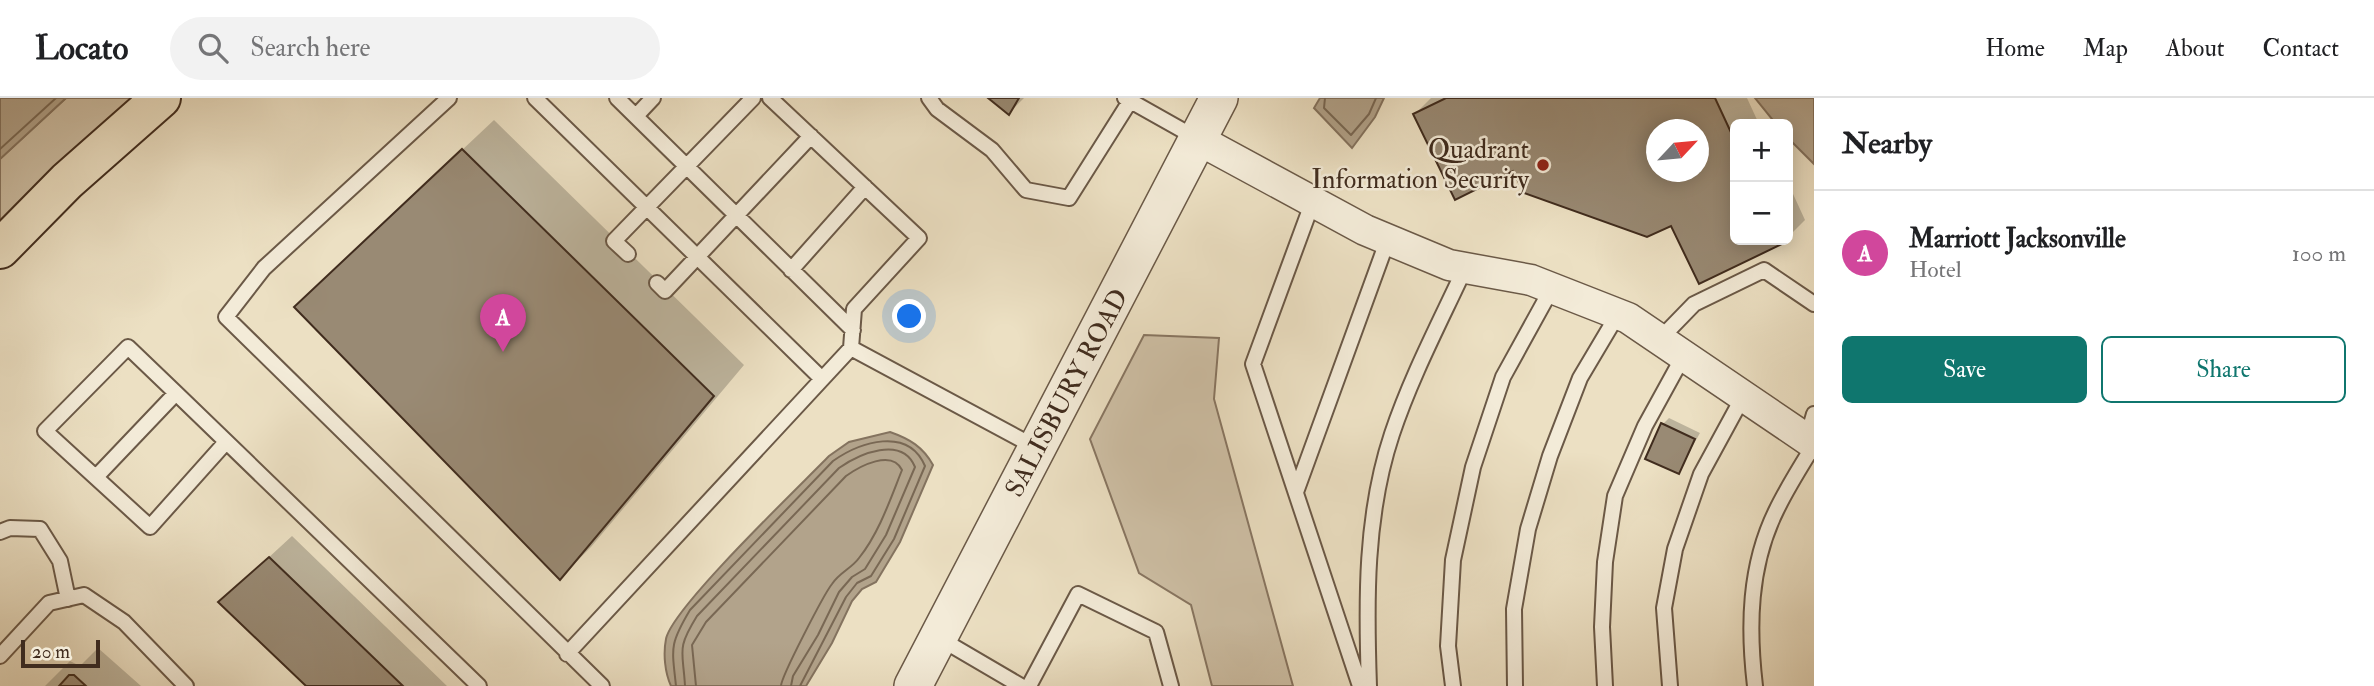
<!DOCTYPE html>
<meta charset="utf-8">
<style>
:root{--surface:#fff;--page:#f2f2f2;--text:#202124;--muted:#757577;--line:#e0e0e0;--accent:#0f766e}
body{margin:0;font-family:"IM FELL Double Pica",serif;background:var(--page);color:var(--text)}
.controls{position:absolute;right:21px;top:21px;display:grid;overflow:hidden;border-radius:10px;box-shadow:0 4px 18px #0003}
.controls button{width:63px;height:63px;display:grid;place-items:center;padding:0;border:0;border-bottom:2px solid var(--line);background:var(--surface);color:var(--text);font:35px sans-serif}
.compass{position:absolute;left:1646px;top:21px;width:63px;height:63px;border-radius:50%;background:var(--surface);box-shadow:0 4px 18px #0003;rotate:64deg}
.scale{position:absolute;left:21px;bottom:18px;width:79px;box-sizing:border-box;padding-left:7px;border:4px solid #402c1e;border-top:0;font-size:19px;line-height:24px;white-space:nowrap;color:#402c1e;-webkit-text-stroke:5px #f3ebd8;paint-order:stroke}
.you{position:absolute;left:910px;top:219px;width:24px;height:24px;margin:-18px;border:5px solid #fff;border-radius:50%;background:#1a73e8;box-shadow:0 0 0 10px #1a73e833}
.badge{display:grid;place-items:center;width:46px;height:46px;border-radius:50%;background:var(--accent);color:#fff;font-size:23px;font-weight:700}
.pin{position:absolute;translate:-50% -58px;filter:drop-shadow(0 2px 4px #0008)}
.pin::after{content:'';position:absolute;top:37px;width:24px;height:21px;background:inherit;clip-path:polygon(0 0,100% 0,50% 100%)}
.list{margin:0;padding:0;list-style:none}
h2{display:flex;justify-content:space-between;align-items:center;height:91px;margin:0;padding:0 28px;font-size:30px}
h2 small{font-size:23px;font-weight:400;color:var(--muted)}
.list li{display:grid;grid-template-columns:46px 1fr auto;gap:21px;align-items:center;box-sizing:border-box;height:126px;padding:0 28px;border-top:2px solid var(--line)}
.list b{display:block;font-size:26px;white-space:nowrap}
.list p{margin:0;font-size:23px;white-space:nowrap;color:var(--muted)}
.list em{font-size:23px;font-style:normal;color:var(--muted)}
.actions{display:flex;gap:14px;padding:21px 28px}
.actions a{flex:1;padding:16px 0;border:2px solid var(--accent);border-radius:10px;text-align:center;font-size:24px;color:var(--accent)}
.actions .main{background:var(--accent);color:#fff}
.icon{flex:none;width:38px;height:38px;fill:none;stroke:currentColor;stroke-width:2;stroke-linecap:round;stroke-linejoin:round}
.map{position:relative;flex:none;width:1814px;height:588px;overflow:hidden}
header{display:flex;align-items:center;gap:42px;box-sizing:border-box;height:98px;padding:0 35px;background:var(--surface);border-bottom:2px solid var(--line)}
header strong{font-size:33px}
nav{display:flex;gap:38px;margin-inline-start:auto;font-size:24px}
.search{width:490px;height:63px;background:var(--page);display:flex;align-items:center;gap:18px;box-sizing:border-box;padding:0 24px;border-radius:38px;color:var(--muted);font-size:26px}
main{display:flex}
aside{flex:1;background:var(--surface)}
.map>svg:first-child{display:block}
.green{fill:#cfc1a7;stroke:#887662;stroke-width:2}
.water{fill:#b2a38b;stroke:#84735f;stroke-width:2}
.shadow{fill:#0003;fill-rule:evenodd}
.lines{fill:none;stroke-linecap:round;stroke-linejoin:round}
.shore{stroke:#796854;stroke-width:2}
.building{fill:#998a74;stroke:#402c1e;stroke-width:2;fill-rule:evenodd}
.service-casing{stroke:#6b5947;stroke-width:18}
.minor-casing{stroke:#6b5947;stroke-width:33}
.tertiary-casing{stroke:#6b5947;stroke-width:40}
.motorway-casing{stroke:#402c1e;stroke-width:42}
.service{stroke:#f3ebd8;stroke-width:14}
.minor{stroke:#f3ebd8;stroke-width:30}
.tertiary{stroke:#f3ebd8;stroke-width:37}
.motorway{stroke:#ece0c3;stroke-width:38}
.poi-dot{fill:#8f2418;stroke:#f3ebd8;stroke-width:2.5}
.labels{text-anchor:middle;dominant-baseline:central;stroke-width:5;stroke-linejoin:round;paint-order:stroke}
.poi-label{font-size:26px;fill:#402c1e;stroke:#f3ebd8;text-anchor:end}
.street-label{font-size:26px;fill:#402c1e;stroke:#f3ebd8}
</style>
<header>
<strong>Locato</strong>
<div class="search"><svg class="icon" aria-label="search" viewBox="0 0 24 24"><circle cx="10" cy="10" r="6"/><path d="M15 15l6 6"/></svg>Search here</div>
<nav><a>Home</a><a>Map</a><a>About</a><a>Contact</a></nav>
</header>
<main>
<div class="map">
<svg width="1814" height="588" viewBox="0 0 1814 588">
<rect width="100%" height="100%" fill="#ece0c3"/>
<filter id="stains"><feTurbulence type="fractalNoise" baseFrequency=".00286" numOctaves="4"/><feColorMatrix values="0 0 0 0 .2 0 0 0 0 .09 0 0 0 0 .02 0 0 0 .5 -.17"/></filter>
<radialGradient id="worn" r=".72"><stop offset=".6" stop-color="#630" stop-opacity="0"/><stop offset="1" stop-color="#630" stop-opacity=".3"/></radialGradient>
<!-- green -->
<path class="green" d="M66,0h76l-142,136v-75z
M1144,237l75,3 -5,61 79,287h-81l-21,-81 -52,-32 -49,-134z"/>
<!-- water -->
<path class="water" d="M0,0h66l-66,61z
M1320,0h64l-9,19 -23,31 -38,-40z
M1755,0h59v66l-26,-26v-14h-12z
M890,334c20,7 33,15 43,33l-33,77 -24,40 -14,7 -10,12 -20,42 -26,43h-135c-6,-13 -8,-32 -5,-47 6,-31 134,-153 163,-183l20,-14z"/>
<!-- shadow -->
<path class="shadow" d="M991,0h33l-15,15z
M1431,0h316l12,26h-24v116h50l-85,42 -28,-58 -158,-55 -99,-55zM1657,32h42v42h-42z
M494,22l250,245 -153,182 -31,31 -233,-301z
M1788,85l17,37 -17,17z
M1669,320l31,15 -22,39 -15,-48z
M292,438l155,150h-139l-65,-105z
M98,550l43,38h-96l25,-25 10,5z"/>
<g class="lines">
<!-- shore -->
<path class="shore" d="M1325,0l-1,10 27,27 18,-21 7,-16
M0,51l56,-51
M676,588c-4,-38 -7,-41 14,-76l143,-149c27,-19 75,-35 92,5l-31,73 -23,37 -14,7 -11,14 -46,89
M685,588c-2,-36 -9,-36 12,-70l142,-148c20,-14 63,-33 76,-1l-29,68 -21,34 -13,8 -13,15 -21,43 -25,41 -2,10
M696,588l-4,-41 14,-23 140,-146c14,-10 46,-27 56,-6 -12,30 -23,63 -43,88 -7,10 -20,15 -27,26 -8,10 -51,93 -51,102"/>
</g>
<!-- building -->
<path class="building" d="M988,0h31l-10,17z
M1446,0h269l20,43v99h48l1,3 -85,41 -28,-58 -24,11 -123,-44 -11,-22 -58,29 -42,-86zM1657,32h42v42h-42z
M462,51l252,247 -154,184 -266,-273z
M1661,325l34,16 -16,35 -34,-15z
M269,459l134,129h-97l-88,-84z
M69,577h5l12,11h-27z"/>
<g class="lines">
<!-- service casing -->
<g class="service-casing">
<path id="service" d="M449,0l-185,170 -38,49 376,369
M535,0l287,281
M617,0l236,232
M770,0l149,140 -65,71 -3,39 186,100
M929,0l8,11 55,41 34,40 43,8 63,-100
M1125,0l73,41
M636,18l17,-18
M1313,103l-60,163 107,322
M628,156l-14,-13 139,-143
M791,172l74,-83
M657,185l8,8 146,-155
M1660,241l34,-35 70,-34 50,34
M1807,340l7,-24
M226,344l-76,85 -105,-96 83,-84 48,46 303,293
M96,379l80,-84
M1296,394l92,-253
M0,434l10,-4 30,1 20,32 8,38
M939,540l82,48
M567,556l284,-306
M0,558l49,-53 35,-8 40,27 62,64
M1029,588l49,-92 78,38 15,54
M1369,588c-3,-85 -4,-171 23,-252 19,-57 48,-112 73,-166
M1453,588l-5,-40 5,-86 20,-93 30,-90 49,-89
M1515,588l-1,-77 14,-80 22,-73 30,-78 38,-64
M1605,588l-3,-59 3,-65 10,-66 30,-70 39,-71
M1670,588l-6,-78 11,-59 26,-75 43,-79
M1755,588c-7,-59 -6,-120 21,-175 11,-23 25,-45 38,-66"/>
</g>
<!-- minor casing -->
<g class="minor-casing">
<path id="minor" d="M1199,42l166,90 84,35 82,15 97,38 186,126"/>
</g>
<!-- tertiary casing -->
<g class="tertiary-casing">
<path id="tertiary" d="M913,588l306,-588"/>
</g>
<!-- motorway casing -->
<g class="motorway-casing">
<path id="motorway" d="M0,151l67,-68 94,-83"/>
</g>
<!-- service -->
<use href="#service" class="service"/>
<!-- minor -->
<use href="#minor" class="minor"/>
<!-- tertiary -->
<use href="#tertiary" class="tertiary"/>
<!-- motorway -->
<use href="#motorway" class="motorway"/>
</g>
<!-- markers -->
<circle class="poi-dot" cx="1543" cy="67" r="7"/>
<g class="labels">
<!-- poi labels -->
<g class="poi-label">
<text x="1529" y="52">Quadrant<tspan x="1529" dy="30">Information Security</tspan></text>
</g>
<!-- street labels -->
<g class="street-label">
<text transform="translate(1067 295) rotate(-62)">SALISBURY ROAD</text>
</g>
</g>
<rect width="100%" height="100%" filter="url(#stains)"/>
<rect width="100%" height="100%" fill="url(#worn)"/>
</svg>
<div class="controls">
<button>+</button>
<button>−</button>
</div>
<svg class="compass" viewBox="-18 -18 36 36"><path d="M0-13l5 13h-10z" fill="#e53935"/><path d="M0 13l5-13h-10z" fill="#757577"/></svg>
<div class="scale">20 m</div>
<div class="you"></div>
<div class="pin badge" style="left:503px;top:254px;background:#d1479c">A</div>
</div>
<aside>
<h2>Nearby<small></small></h2>
<ul class="list">
<li><span class="badge" style="background:#d1479c">A</span><div><b>Marriott Jacksonville</b><p>Hotel</p></div><em>100 m</em></li>
</ul>
<div class="actions"><a class="main">Save</a><a>Share</a></div>
</aside>
</main>
